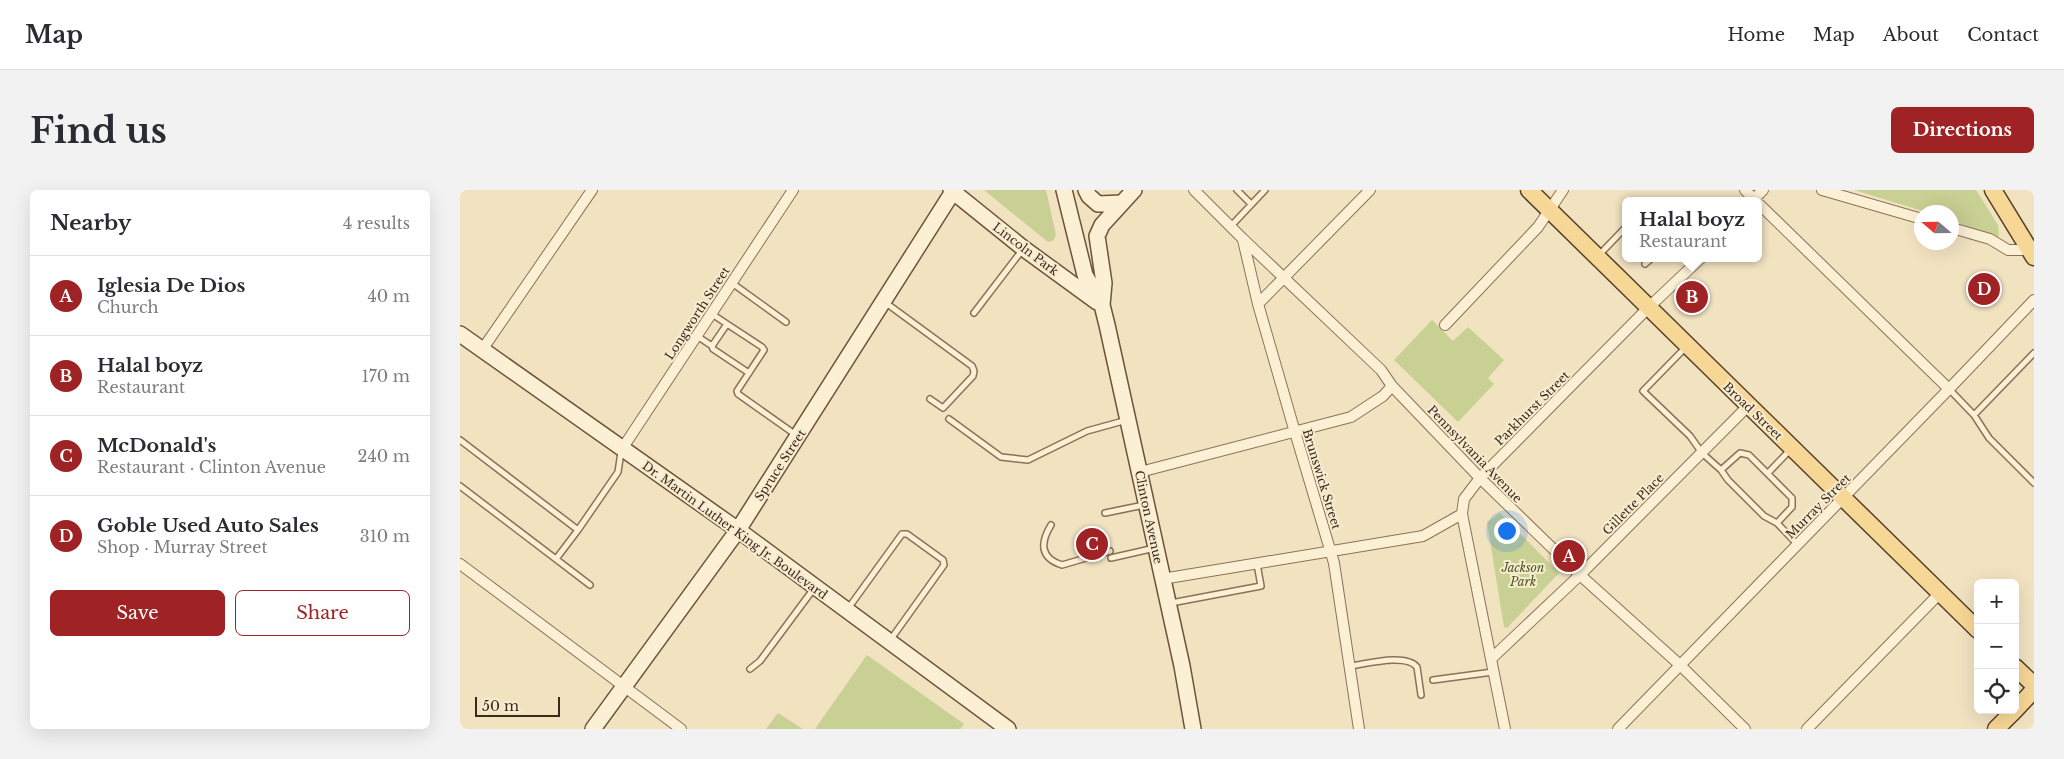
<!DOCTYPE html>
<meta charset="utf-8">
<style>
:root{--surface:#fff;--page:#f2f2f3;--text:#2b2b33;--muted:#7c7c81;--line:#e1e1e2;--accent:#9f2325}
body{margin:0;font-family:"Libre Baskerville",serif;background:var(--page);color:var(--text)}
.controls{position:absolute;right:15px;bottom:15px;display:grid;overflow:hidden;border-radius:8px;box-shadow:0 5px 20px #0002}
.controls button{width:45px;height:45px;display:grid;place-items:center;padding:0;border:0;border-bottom:1px solid var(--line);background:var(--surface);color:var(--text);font:25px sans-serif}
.compass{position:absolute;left:1454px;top:15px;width:45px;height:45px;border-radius:50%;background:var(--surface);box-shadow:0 5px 20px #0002;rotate:290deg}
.scale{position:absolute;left:15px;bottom:12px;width:85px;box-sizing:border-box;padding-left:5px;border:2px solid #3a2a1c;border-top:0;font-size:14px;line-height:18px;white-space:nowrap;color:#3a2a1c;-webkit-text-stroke:4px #f8ecd0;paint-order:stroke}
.you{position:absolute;left:1046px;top:340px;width:18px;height:18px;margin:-12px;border:4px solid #fff;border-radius:50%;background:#1a73e8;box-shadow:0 0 0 8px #1a73e833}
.badge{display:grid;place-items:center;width:32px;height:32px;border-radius:50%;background:var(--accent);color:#fff;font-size:16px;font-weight:700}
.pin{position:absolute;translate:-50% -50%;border:2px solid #fff;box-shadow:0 1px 5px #0006}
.popup{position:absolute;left:1162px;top:7px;width:140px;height:65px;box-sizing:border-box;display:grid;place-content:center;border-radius:8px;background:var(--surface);filter:drop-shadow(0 1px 4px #0005);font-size:16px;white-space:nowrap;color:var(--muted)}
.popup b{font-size:19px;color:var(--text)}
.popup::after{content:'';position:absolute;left:50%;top:100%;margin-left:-10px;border:10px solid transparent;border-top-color:var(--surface)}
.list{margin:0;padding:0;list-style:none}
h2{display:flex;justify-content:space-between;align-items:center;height:65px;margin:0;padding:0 20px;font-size:21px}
h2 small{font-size:16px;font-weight:400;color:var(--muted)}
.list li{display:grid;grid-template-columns:32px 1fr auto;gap:15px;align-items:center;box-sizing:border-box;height:80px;padding:0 20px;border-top:1px solid var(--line)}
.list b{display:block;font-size:19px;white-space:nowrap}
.list p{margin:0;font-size:16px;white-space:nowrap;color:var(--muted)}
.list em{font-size:16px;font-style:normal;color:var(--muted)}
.actions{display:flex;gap:10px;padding:15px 20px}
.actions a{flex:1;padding:11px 0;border:1px solid var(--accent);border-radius:8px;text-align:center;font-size:18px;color:var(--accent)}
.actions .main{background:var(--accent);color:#fff}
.icon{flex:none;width:28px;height:28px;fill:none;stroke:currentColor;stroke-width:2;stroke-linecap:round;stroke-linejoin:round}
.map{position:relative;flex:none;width:1574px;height:539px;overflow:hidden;border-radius:8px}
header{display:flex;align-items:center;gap:30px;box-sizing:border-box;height:70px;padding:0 25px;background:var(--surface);border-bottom:1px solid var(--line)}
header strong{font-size:24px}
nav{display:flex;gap:28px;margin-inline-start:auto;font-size:18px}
.intro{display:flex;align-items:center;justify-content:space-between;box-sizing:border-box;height:120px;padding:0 30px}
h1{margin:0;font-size:35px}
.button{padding:12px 22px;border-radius:8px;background:var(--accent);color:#fff;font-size:18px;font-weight:700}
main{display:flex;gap:30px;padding:0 30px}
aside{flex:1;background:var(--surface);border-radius:8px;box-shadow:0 5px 20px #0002}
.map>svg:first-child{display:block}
.green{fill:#c9d093}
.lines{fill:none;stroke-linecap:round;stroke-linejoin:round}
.lane-casing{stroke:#8b7257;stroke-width:8}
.street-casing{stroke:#8b7257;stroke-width:12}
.secondary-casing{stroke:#6d533a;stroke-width:18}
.primary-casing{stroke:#59402b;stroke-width:19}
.lane{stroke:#fbefd4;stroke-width:5}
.street{stroke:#fbefd4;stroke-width:10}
.secondary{stroke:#fbefd4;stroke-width:15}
.primary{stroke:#f7d795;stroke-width:16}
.labels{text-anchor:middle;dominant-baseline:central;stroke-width:4;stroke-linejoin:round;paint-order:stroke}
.street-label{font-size:12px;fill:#3a2a1c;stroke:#f8ecd0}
.park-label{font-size:12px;font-style:italic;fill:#4b5821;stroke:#f8ecd0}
</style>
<header>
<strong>Map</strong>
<nav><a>Home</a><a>Map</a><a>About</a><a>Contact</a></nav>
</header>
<div class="intro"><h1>Find us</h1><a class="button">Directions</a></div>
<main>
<aside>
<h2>Nearby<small>4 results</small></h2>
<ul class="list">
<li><span class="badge">A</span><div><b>Iglesia De Dios</b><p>Church</p></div><em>40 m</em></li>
<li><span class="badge">B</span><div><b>Halal boyz</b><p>Restaurant</p></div><em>170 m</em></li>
<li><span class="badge">C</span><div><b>McDonald's</b><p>Restaurant · Clinton Avenue</p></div><em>240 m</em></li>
<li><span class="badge">D</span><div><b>Goble Used Auto Sales</b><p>Shop · Murray Street</p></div><em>310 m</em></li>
</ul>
<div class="actions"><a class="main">Save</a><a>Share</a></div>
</aside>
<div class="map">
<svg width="1574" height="539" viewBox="0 0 1574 539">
<rect width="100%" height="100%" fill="#f1e2c0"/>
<!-- green -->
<path class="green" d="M524,0h62l10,45 -3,6 -5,1z
M1394,0h122l22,35 1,12 -47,-16v-9h-26z
M972,130l21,21 15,-14 36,33 -16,18 6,6 -36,38 -64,-62z
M1040,323l59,60 -52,55 -3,-1 -17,-105z
M407,465l97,69 -4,5h-145z
M318,523l25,16h-37z"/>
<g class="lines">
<!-- lane casing -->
<g class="lane-casing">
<path id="lane" d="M777,0l14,14
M771,36l34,-36
M1138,66l28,-29
M1185,74l7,-6
M272,93l54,39
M426,113l86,63 2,5 -1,5 -30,32 -13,-9
M514,123l49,-64
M252,124l15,10
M237,146l15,10
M1226,157l-43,44 47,45 12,17 19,17 7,10 36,36 13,7 21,22
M289,183l-36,-24 -1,-3 15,-22 35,23 2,3 -27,41 1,3 58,41
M1489,199l25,26 15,23 45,45
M1514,225l60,-62
M489,229l52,38 27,3 59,-29 40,-11
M0,250l118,90 40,-58 3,-20
M1261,280l19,-17 9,2 43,43v9l-15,16
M1308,283l23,-24
M0,296l130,99
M645,323l39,-8
M591,335c-11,18 -11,33 11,40l48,-14
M651,368l44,-10
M96,369l22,-29
M711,413l90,-17 -4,-22
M387,420l55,-76h5l36,26 1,5 -53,74
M890,476c16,-2 56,-13 67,1l4,28
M290,479l10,-8 55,-74
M973,490l60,-8"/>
</g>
<!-- street casing -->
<g class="street-casing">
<path id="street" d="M734,0l49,49 138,131 11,16 88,92 100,97 100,90 65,64
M1285,0l11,11
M1362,0l100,29
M1292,11l11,-11
M1298,13l191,186
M1492,38l38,11 18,11h22
M783,50l15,64 34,118 42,141 25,166
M798,114l112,-114
M985,135l93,-98 25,-37
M22,160l110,-160
M162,259l171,-259
M680,282l211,-55 32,-21 9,-10
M0,374l221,165
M702,389l261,-43 39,-22
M1031,469l89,-84 168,-169
M1045,539l-43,-215 2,-15 16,-21 168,-170 53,-50
M1158,539l331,-340 85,-89
M1347,539l133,-136"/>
</g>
<!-- secondary casing -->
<g class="secondary-casing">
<path id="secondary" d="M491,0l72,58 74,54
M604,0l21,85 17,30 5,20 75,341 11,63
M626,0l3,6 9,8 24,-1
M642,115l2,-22 -7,-47 5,-11 32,-35
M0,144l278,196 270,199
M133,539l145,-199 216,-340"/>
</g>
<!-- primary casing -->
<g class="primary-casing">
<path id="primary" d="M1069,0l449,440
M1533,0l41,67
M1555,477l19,18
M1555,520l19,-20
M1536,539l19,-19"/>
</g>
<!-- lane -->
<use href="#lane" class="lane"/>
<!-- street -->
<use href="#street" class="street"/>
<!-- secondary -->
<use href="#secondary" class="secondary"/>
<!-- primary -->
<use href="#primary" class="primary"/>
</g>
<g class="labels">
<!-- street labels -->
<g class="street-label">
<text transform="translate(566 59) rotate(37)">Lincoln Park</text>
<text transform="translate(237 123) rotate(-57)">Longworth Street</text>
<text transform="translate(1072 218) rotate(-45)">Parkhurst Street</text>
<text transform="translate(1293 221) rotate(44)">Broad Street</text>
<text transform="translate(1015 264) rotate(46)">Pennsylvania Avenue</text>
<text transform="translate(320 275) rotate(-57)">Spruce Street</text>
<text transform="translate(862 289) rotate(73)">Brunswick Street</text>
<text transform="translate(1173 314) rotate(-45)">Gillette Place</text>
<text transform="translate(1358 316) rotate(-45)">Murray Street</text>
<text transform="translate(689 327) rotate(78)">Clinton Avenue</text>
<text transform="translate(275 340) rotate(36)">Dr. Martin Luther King Jr. Boulevard</text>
</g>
<!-- park labels -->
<g class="park-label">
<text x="1063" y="377">Jackson<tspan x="1063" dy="14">Park</tspan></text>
</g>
</g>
</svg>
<div class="controls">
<button>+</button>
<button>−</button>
<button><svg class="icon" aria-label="locate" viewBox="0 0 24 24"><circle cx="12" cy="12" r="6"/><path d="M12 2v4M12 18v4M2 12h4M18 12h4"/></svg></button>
</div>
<svg class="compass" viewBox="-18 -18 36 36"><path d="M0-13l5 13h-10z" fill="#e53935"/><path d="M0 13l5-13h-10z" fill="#7c7c81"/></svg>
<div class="scale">50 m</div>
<div class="you"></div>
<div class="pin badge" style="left:1109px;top:366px">A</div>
<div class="pin badge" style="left:1232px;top:107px">B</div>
<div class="popup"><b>Halal boyz</b>Restaurant</div>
<div class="pin badge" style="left:632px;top:354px">C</div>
<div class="pin badge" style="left:1524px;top:99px">D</div>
</div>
</main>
